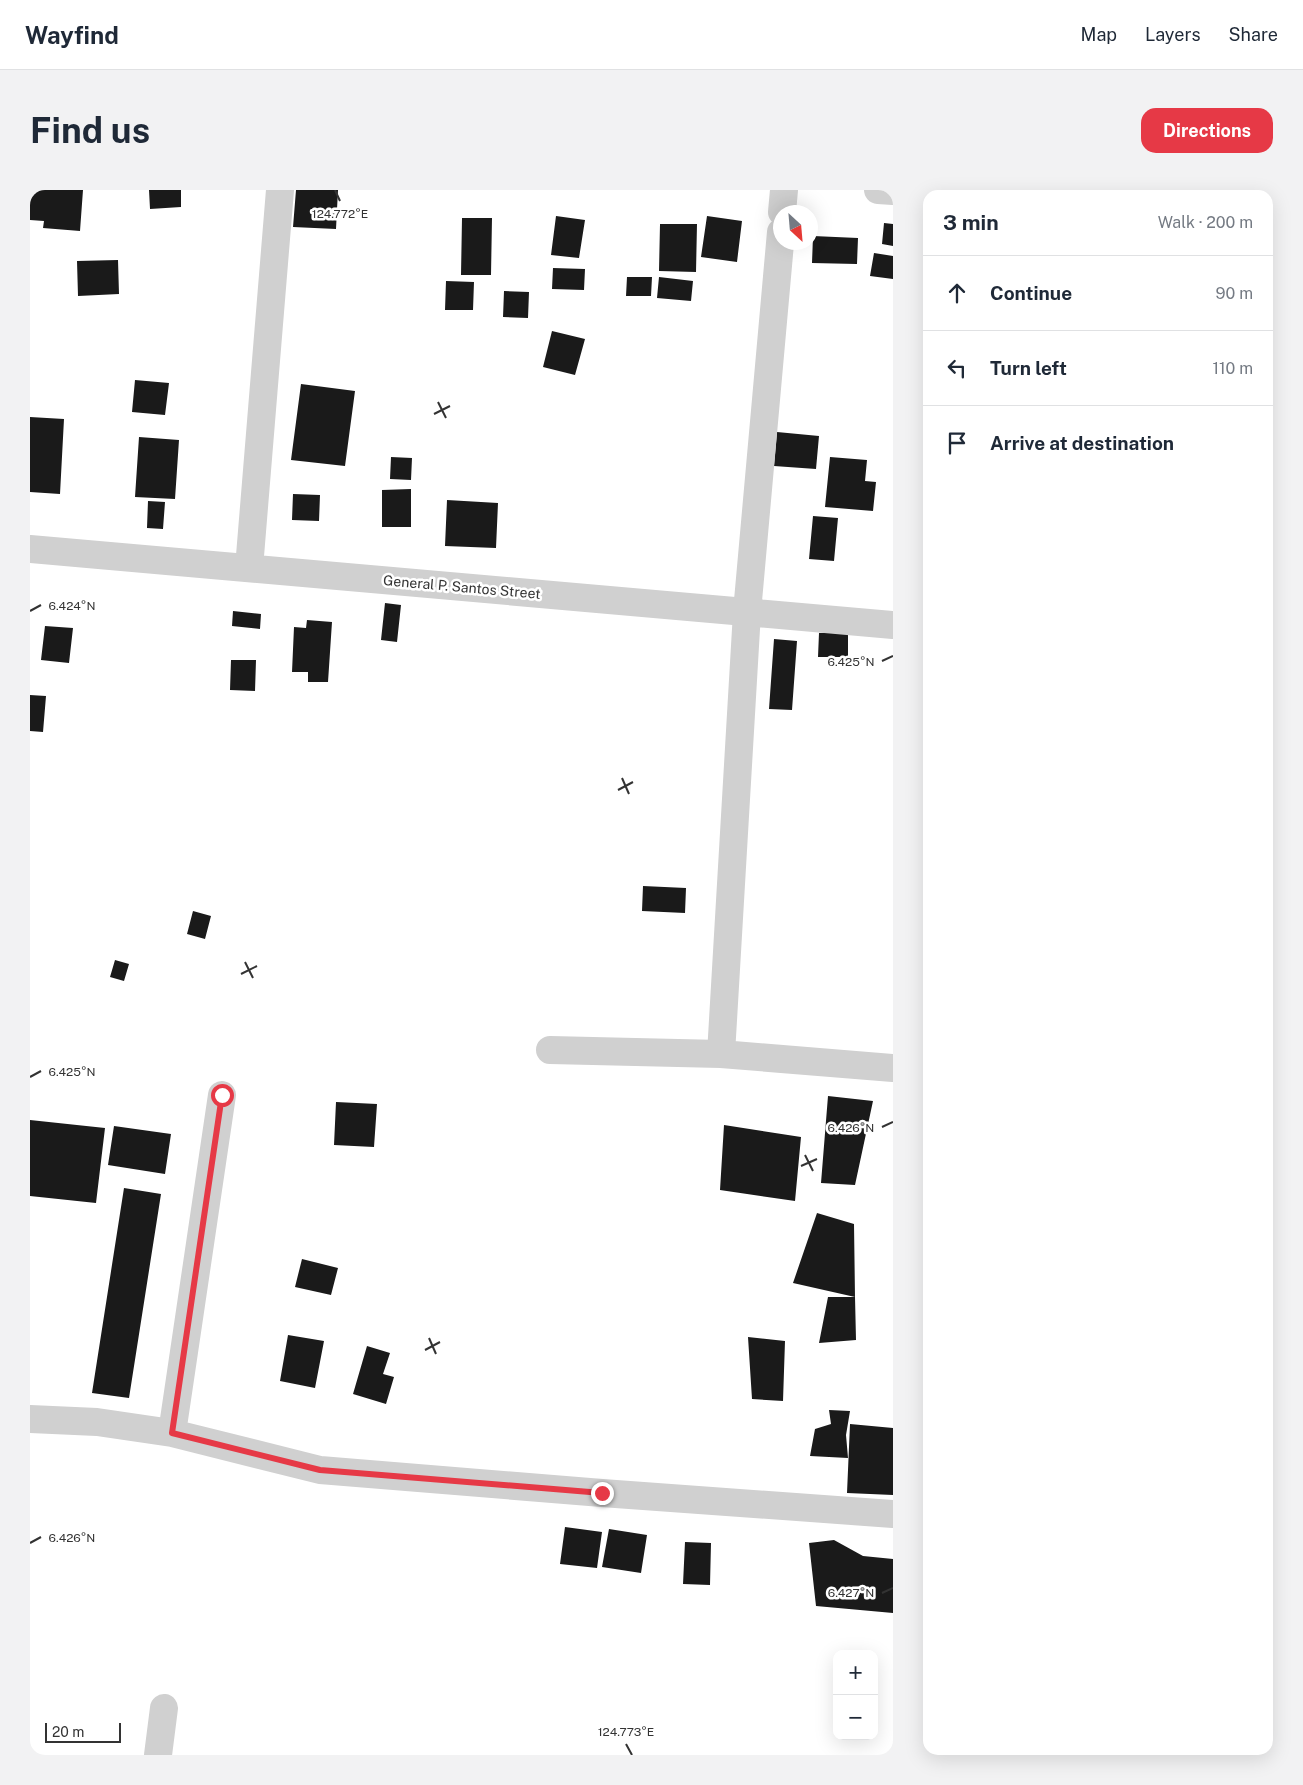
<!DOCTYPE html>
<meta charset="utf-8">
<style>
:root{--surface:#fff;--page:#f2f2f3;--text:#1f2937;--muted:#747a83;--line:#e0e1e3;--accent:#e63946}
body{margin:0;font-family:"Public Sans",sans-serif;background:var(--page);color:var(--text)}
.controls{position:absolute;right:15px;bottom:15px;display:grid;overflow:hidden;border-radius:10px;box-shadow:0 5px 20px #0002}
.controls button{width:45px;height:45px;display:grid;place-items:center;padding:0;border:0;border-bottom:1px solid var(--line);background:var(--surface);color:var(--text);font:25px sans-serif}
.compass{position:absolute;left:743px;top:15px;width:45px;height:45px;border-radius:50%;background:var(--surface);box-shadow:0 5px 20px #0002;rotate:154deg}
.scale{position:absolute;left:15px;bottom:12px;width:76px;box-sizing:border-box;padding-left:5px;border:2px solid #333;border-top:0;font-size:14px;line-height:18px;white-space:nowrap;color:#333;-webkit-text-stroke:4px #fff;paint-order:stroke}
.stop{position:absolute;width:15px;height:15px;margin:-11px;border:4px solid #e63946;border-radius:50%;background:#fff}
.stop.end{background:#e63946;border-color:#fff;box-shadow:0 1px 5px #0008}
.list{margin:0;padding:0;list-style:none}
h2{display:flex;justify-content:space-between;align-items:center;height:65px;margin:0;padding:0 20px;font-size:21px}
h2 small{font-size:16px;font-weight:400;color:var(--muted)}
.list li{display:grid;grid-template-columns:32px 1fr auto;gap:15px;align-items:center;box-sizing:border-box;height:75px;padding:0 20px;border-top:1px solid var(--line)}
.list b{display:block;font-size:19px;white-space:nowrap}
.list em{font-size:16px;font-style:normal;color:var(--muted)}
.icon{flex:none;width:28px;height:28px;fill:none;stroke:currentColor;stroke-width:2;stroke-linecap:round;stroke-linejoin:round}
.map{position:relative;flex:none;width:863px;height:1565px;overflow:hidden;border-radius:15px}
header{display:flex;align-items:center;gap:30px;box-sizing:border-box;height:70px;padding:0 25px;background:var(--surface);border-bottom:1px solid var(--line)}
header strong{font-size:24px}
nav{display:flex;gap:28px;margin-inline-start:auto;font-size:18px}
.intro{display:flex;align-items:center;justify-content:space-between;box-sizing:border-box;height:120px;padding:0 30px}
h1{margin:0;font-size:35px}
.button{padding:12px 22px;border-radius:15px;background:var(--accent);color:#fff;font-size:18px;font-weight:700}
main{display:flex;gap:30px;padding:0 30px}
aside{flex:1;background:var(--surface);border-radius:15px;box-shadow:0 5px 20px #0002}
.map>svg:first-child{display:block}
.building{fill:#1a1a1a}
.lines{fill:none;stroke-linecap:round;stroke-linejoin:round}
.minor{stroke:#d0d0d0;stroke-width:28}
.route{stroke:#e63946;stroke-width:6}
.ticks{fill:none;stroke:#333;stroke-width:2}
.labels{text-anchor:middle;dominant-baseline:central;stroke-width:5;stroke-linejoin:round;paint-order:stroke}
.street-label{font-size:14px;fill:#333;stroke:#fff}
.ticks-label{font-size:12px;text-anchor:middle;fill:#333;stroke:#fff;stroke-width:5;stroke-linejoin:round;paint-order:stroke}
</style>
<header>
<strong>Wayfind</strong>
<nav><a>Map</a><a>Layers</a><a>Share</a></nav>
</header>
<div class="intro"><h1>Find us</h1><a class="button">Directions</a></div>
<main>
<div class="map">
<svg width="863" height="1565" viewBox="0 0 863 1565">
<rect width="100%" height="100%" fill="#fff"/>
<!-- building -->
<path class="building" d="M0,0h53l-3,41 -37,-3 1,-7 -14,-1z
M119,0h32v17l-31,2z
M266,0h42l-2,39 -43,-2z
M526,26l29,4 -6,38 -28,-3z
M677,26l35,5 -5,41 -36,-5z
M432,28h30l-1,57h-30z
M854,33l9,1v22l-11,-2z
M630,34h37l-1,48 -37,-1z
M783,46l45,2 -1,26 -45,-1z
M844,63l19,3v23l-23,-3z
M88,70l1,34 -41,2 -1,-35z
M523,78l32,1 -1,21 -32,-1z
M597,87h25l-1,19h-25z
M629,87l34,4 -2,20 -34,-3z
M416,91l28,1 -1,28h-28z
M474,101l25,1 -1,26 -25,-1z
M522,141l33,8 -10,36 -32,-8z
M105,190l34,3 -4,32 -33,-3z
M271,194l54,7 -10,75 -54,-6z
M0,227l34,2 -4,75 -30,-2z
M747,242l42,4 -3,33 -42,-3z
M109,247l40,3 -4,59 -40,-2z
M361,267l21,1 -1,22 -21,-1z
M800,267l37,3 -2,21 11,1 -3,29 -48,-4z
M381,299v38h-29v-37z
M263,304l27,1 -1,26 -27,-1z
M417,310l51,3 -2,45 -51,-2z
M118,311l17,1 -2,27 -16,-1z
M783,326l25,2 -4,43 -25,-2z
M355,413l16,2 -4,37 -16,-2z
M203,421l28,3 -1,15 -28,-3z
M277,430l25,2 -4,60h-20v-10h-16l2,-45 12,1z
M15,436l28,2 -4,35 -28,-3z
M789,443h29v24h-30z
M744,449l23,2 -5,69 -23,-1z
M201,470h25l-1,31 -25,-1z
M0,505l16,1 -3,36 -13,-1z
M613,696l43,2 -1,25 -43,-2z
M163,721l18,5 -6,23 -18,-5z
M85,770l14,4 -5,17 -14,-4z
M798,906l45,5 -18,84 -34,-2z
M306,912l41,2 -3,43 -40,-2z
M0,930l75,8 -9,75 -66,-7z
M694,935l77,12 -6,64 -75,-11z
M84,936l57,8 -6,40 -57,-9z
M94,998l37,6 -32,204 -37,-5z
M787,1023l37,11 1,73 -62,-14z
M272,1069l36,9 -7,27 -36,-8z
M798,1107h27l1,43 -37,3z
M258,1145l36,6 -9,47 -35,-7z
M718,1147l37,4 -2,60 -31,-2z
M337,1156l23,7 -7,21 11,3 -8,27 -33,-10z
M799,1220l21,1 -4,24 2,23 -38,-2 5,-27 16,-5z
M820,1234l43,4v67l-46,-2z
M535,1337l37,5 -5,36 -37,-4z
M579,1339l38,6 -6,38 -39,-6z
M804,1350l29,16 30,3v54l-77,-7 -7,-63z
M655,1352l26,1 -1,42 -27,-1z"/>
<g class="lines">
<!-- minor -->
<path class="minor" d="M848,0l15,1
M752,22l2,-22
M0,359l863,76
M219,378l31,-378
M520,860l171,4 172,14
M691,864l26,-442 34,-380
M0,1229l67,3 75,11 148,37 282,23 291,21
M142,1243l50,-338
M128,1565l6,-47"/>
</g>
<g class="lines">
<!-- route -->
<path class="route" d="M192,905l-50,338 148,37 282,23"/>
</g>
<!-- ticks -->
<path class="ticks" d="M305,0l5,11M408,212l8,16M404,224l16,-8M0,421l11,-6M852,471l11,-5M592,588l7,16M588,600l15,-8M215,772l8,16M211,784l16,-8M0,887l11,-6M852,937l11,-5M775,965l8,16M771,976l16,-7M399,1148l7,16M395,1160l15,-8M0,1353l11,-6M852,1403l11,-5M596,1554l6,11"/>
<g class="labels">
<!-- street labels -->
<g class="street-label">
<text transform="translate(432 397) rotate(5)">General P. Santos Street</text>
</g>
</g>
<g class="ticks-label">
<text x="310" y="28">124.772°E</text>
<text x="42" y="420">6.424°N</text>
<text x="821" y="476">6.425°N</text>
<text x="42" y="886">6.425°N</text>
<text x="821" y="942">6.426°N</text>
<text x="42" y="1352">6.426°N</text>
<text x="821" y="1407">6.427°N</text>
<text x="596" y="1546">124.773°E</text>
</g>
</svg>
<div class="controls">
<button>+</button>
<button>−</button>
</div>
<svg class="compass" viewBox="-18 -18 36 36"><path d="M0-13l5 13h-10z" fill="#e53935"/><path d="M0 13l5-13h-10z" fill="#747a83"/></svg>
<div class="scale">20 m</div>
<div class="stop" style="left:192px;top:905px"></div>
<div class="stop end" style="left:572px;top:1303px"></div>
</div>
<aside>
<h2>3 min<small>Walk · 200 m</small></h2>
<ul class="list">
<li><svg class="icon" aria-label="ahead" viewBox="0 0 24 24"><path d="M12 20V5M6 11l6-6 6 6"/></svg><div><b>Continue</b></div><em>90 m</em></li>
<li><svg class="icon" aria-label="left" viewBox="0 0 24 24"><path d="M17 20v-9H6M10 6l-5 5 5 5"/></svg><div><b>Turn left</b></div><em>110 m</em></li>
<li><svg class="icon" aria-label="arrive" viewBox="0 0 24 24"><path d="M6 21V4h12l-3 4 3 4H6"/></svg><div><b>Arrive at destination</b></div></li>
</ul>
</aside>
</main>
